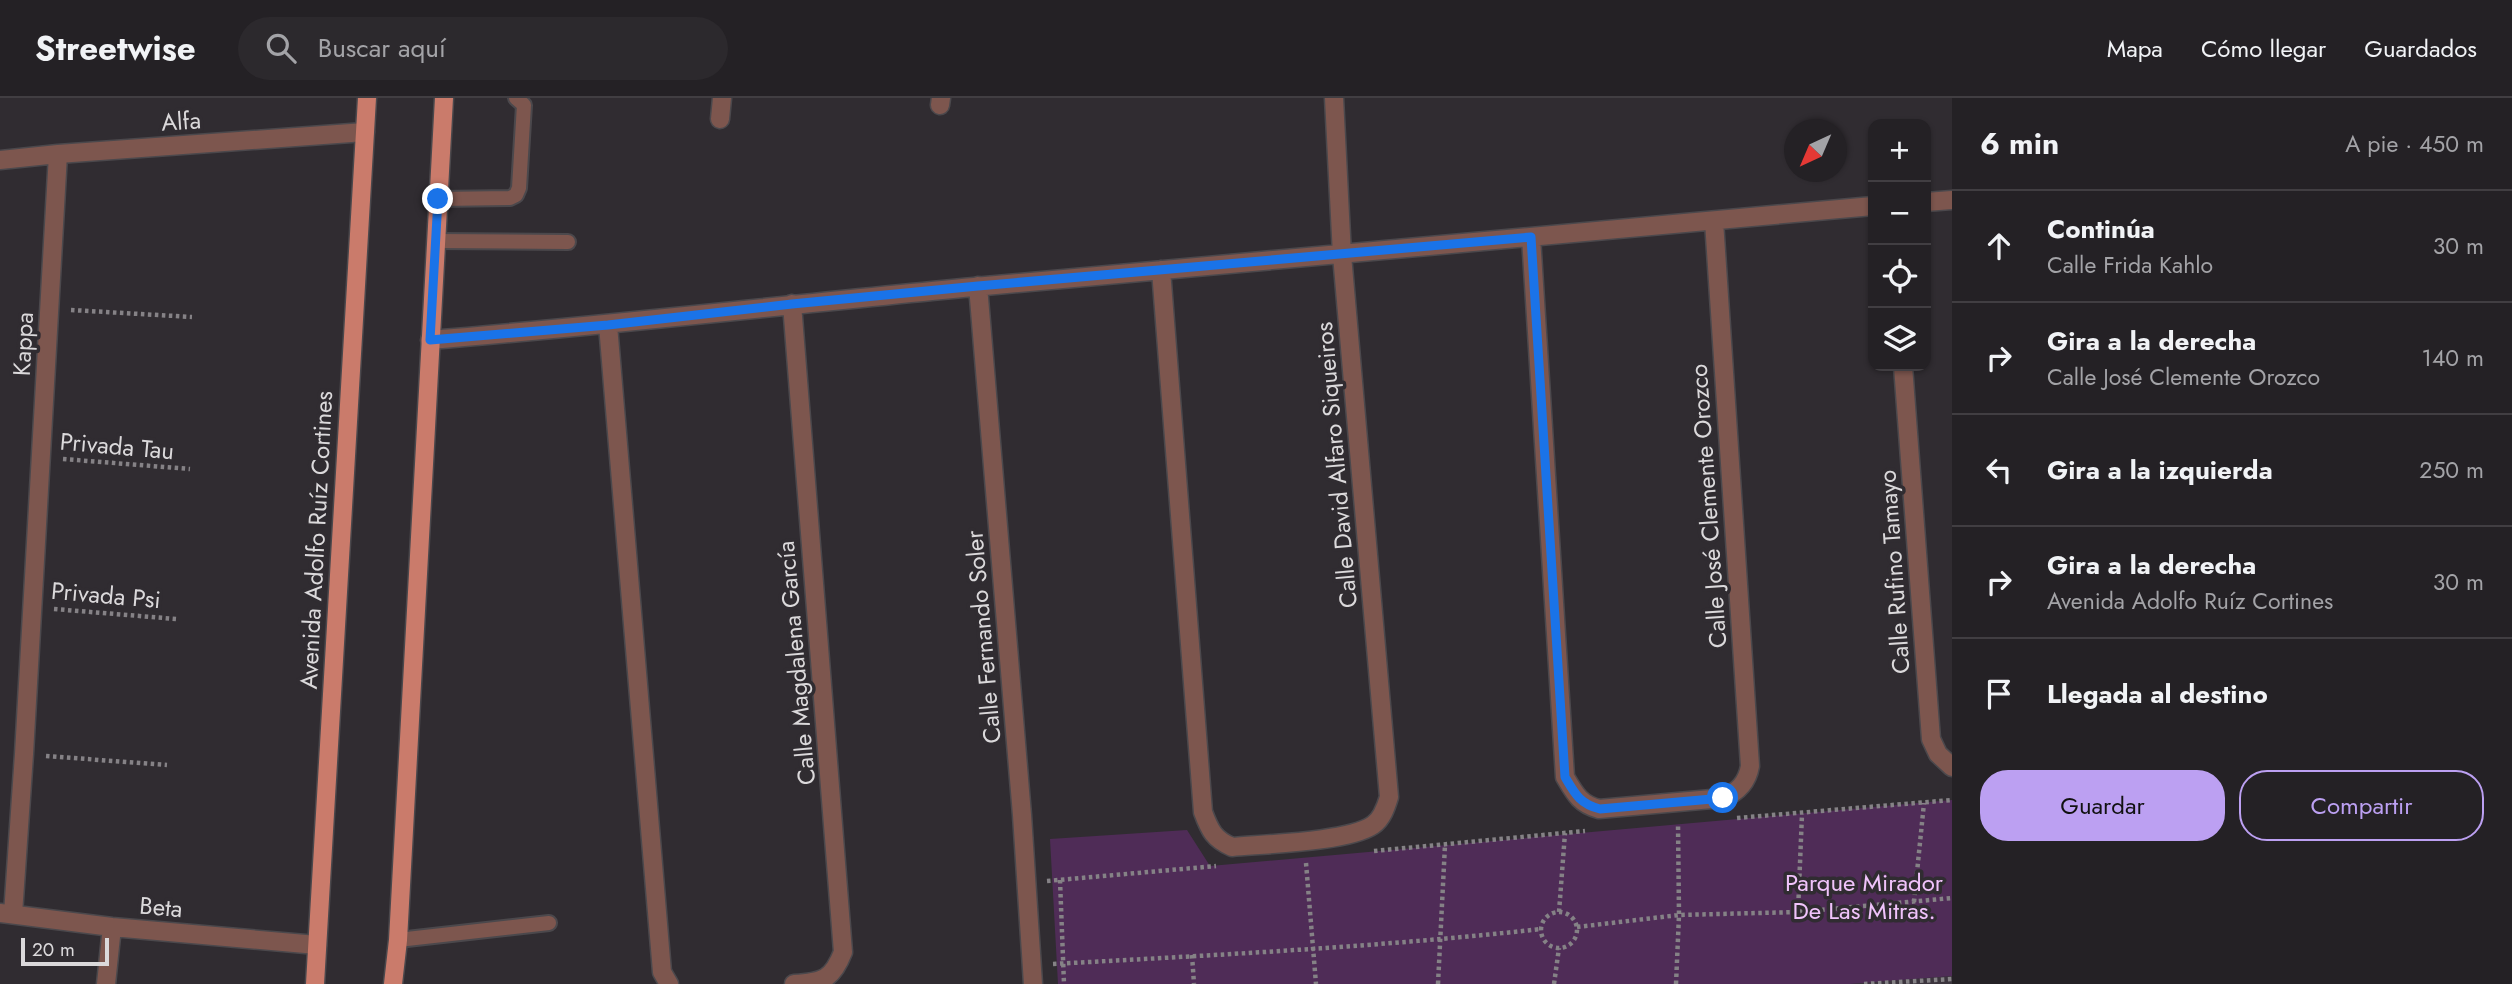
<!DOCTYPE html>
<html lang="es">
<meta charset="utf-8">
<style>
:root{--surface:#242125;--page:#2c292d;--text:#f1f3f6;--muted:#a3a3a7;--line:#413e42;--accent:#bca0f2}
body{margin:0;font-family:Jost,sans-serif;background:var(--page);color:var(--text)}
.controls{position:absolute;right:21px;top:21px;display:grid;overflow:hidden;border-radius:14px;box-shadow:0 2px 5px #0004}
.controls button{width:63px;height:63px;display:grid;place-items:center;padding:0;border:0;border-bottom:2px solid var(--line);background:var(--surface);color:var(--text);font:35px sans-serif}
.compass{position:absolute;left:1784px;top:21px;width:63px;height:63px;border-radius:50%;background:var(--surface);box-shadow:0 2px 5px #0004;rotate:224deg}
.scale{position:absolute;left:21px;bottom:18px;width:88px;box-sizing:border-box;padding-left:7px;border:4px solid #dbd9db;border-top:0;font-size:19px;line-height:24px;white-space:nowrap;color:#dbd9db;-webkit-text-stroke:5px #302c31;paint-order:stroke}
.stop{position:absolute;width:21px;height:21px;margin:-16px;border:5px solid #1a73e8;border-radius:50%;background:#fff}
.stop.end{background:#1a73e8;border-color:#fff;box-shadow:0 2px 7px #0008}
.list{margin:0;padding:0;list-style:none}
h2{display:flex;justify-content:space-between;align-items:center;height:91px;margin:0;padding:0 28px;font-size:30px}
h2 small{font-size:23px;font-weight:400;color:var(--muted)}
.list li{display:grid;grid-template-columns:46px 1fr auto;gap:21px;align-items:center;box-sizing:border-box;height:112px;padding:0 28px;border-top:2px solid var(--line)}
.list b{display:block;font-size:26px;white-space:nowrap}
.list p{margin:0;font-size:23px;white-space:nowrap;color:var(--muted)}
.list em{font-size:23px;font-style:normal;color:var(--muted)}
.actions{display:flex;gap:14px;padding:21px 28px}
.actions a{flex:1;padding:16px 0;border:2px solid var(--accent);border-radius:28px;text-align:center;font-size:24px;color:var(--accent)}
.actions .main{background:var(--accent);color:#111}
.icon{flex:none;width:38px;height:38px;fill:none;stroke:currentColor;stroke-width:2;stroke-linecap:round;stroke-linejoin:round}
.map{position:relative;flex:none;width:1952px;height:886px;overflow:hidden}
header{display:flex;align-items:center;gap:42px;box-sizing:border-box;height:98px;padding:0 35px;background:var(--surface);border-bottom:2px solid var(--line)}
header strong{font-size:33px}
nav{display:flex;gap:38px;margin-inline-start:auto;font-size:24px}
.search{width:490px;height:63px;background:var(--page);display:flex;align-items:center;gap:18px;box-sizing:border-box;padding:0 24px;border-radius:38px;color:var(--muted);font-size:26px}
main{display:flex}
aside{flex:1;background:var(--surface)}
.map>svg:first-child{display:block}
.built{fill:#3c353e}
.green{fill:#4f2c57}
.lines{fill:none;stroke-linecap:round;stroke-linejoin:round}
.service-casing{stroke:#4b484c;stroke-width:18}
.minor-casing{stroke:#4b484c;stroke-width:21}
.primary-casing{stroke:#4b484c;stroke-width:21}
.path{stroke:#858286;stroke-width:4.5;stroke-dasharray:3.5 3.5;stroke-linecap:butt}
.service{stroke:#7d564e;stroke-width:14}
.minor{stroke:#7d564e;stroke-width:18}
.primary{stroke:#ca7b6b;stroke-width:18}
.route{stroke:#1a73e8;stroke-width:9}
.labels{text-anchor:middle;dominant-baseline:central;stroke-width:7;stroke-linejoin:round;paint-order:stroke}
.street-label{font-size:24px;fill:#dbd9db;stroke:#302c31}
.park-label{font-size:24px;fill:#f0c3fb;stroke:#302c31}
</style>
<header>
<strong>Streetwise</strong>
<div class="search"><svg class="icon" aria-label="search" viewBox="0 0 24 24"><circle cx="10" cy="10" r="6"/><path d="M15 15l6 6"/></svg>Buscar aquí</div>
<nav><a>Mapa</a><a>Cómo llegar</a><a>Guardados</a></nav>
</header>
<main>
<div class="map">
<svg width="1952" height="886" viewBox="0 0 1952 886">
<rect width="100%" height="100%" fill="#302c31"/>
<!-- built -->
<path class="built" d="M1952,878v8h-102z"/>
<!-- green -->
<path class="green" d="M1952,702v176l-102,8h-792l-8,-145 137,-9 23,36z"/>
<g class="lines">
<!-- service casing -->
<g class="service-casing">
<path id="service" d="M438,101l72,-1 6,-3 3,-7 5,-83 -8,-7
M436,143l132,1
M398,842l151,-17"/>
</g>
<!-- minor casing -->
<g class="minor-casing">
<path id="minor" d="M940,7l1,-7
M720,21l2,-21
M0,62l58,-6 307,-22
M1926,104l26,-2
M1531,139l34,540c10,17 15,27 34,32l124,-11c15,-6 24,-15 27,-32l-36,-545
M1161,172l42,542c7,19 11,27 29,35 33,-3 116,-5 141,-22 9,-6 13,-18 16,-28l-47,-542 -8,-157
M978,188l44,529 11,169
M792,206l51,648c-11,28 -20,30 -49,32
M608,227l54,647 7,12
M430,242c182,-15 363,-36 544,-53 300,-28 600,-53 899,-81
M1903,268l28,373 7,15 14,13
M0,815l112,14 205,18
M13,816l11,-160 34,-600
M106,886l6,-57"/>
</g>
<!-- primary casing -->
<g class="primary-casing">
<path id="primary" d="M315,886l52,-886
M393,886l5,-44 46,-842"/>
</g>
<!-- path -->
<path class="path" d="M71,212l121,7
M63,361l127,10
M54,511l122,10
M46,658l121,9
M1737,720l215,-18
M1374,753l211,-20
M1306,765l10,121
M1060,782l4,104
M1047,783l169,-15
M1914,804l10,-99
M1559,814l6,-79
M1798,814l4,-98
M1541 832a18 18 0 1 1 36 0a18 18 0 1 1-36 0Z
M1577,829l102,-12 119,-3 154,-14
M1192,857l2,29
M1053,866c163,-9 326,-17 488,-35
M1438,886l7,-139
M1554,886l5,-36
M1676,886l3,-69 -1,-91
M1864,886l88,-5"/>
<!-- service -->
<use href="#service" class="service"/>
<!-- minor -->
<use href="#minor" class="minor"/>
<!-- primary -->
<use href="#primary" class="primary"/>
</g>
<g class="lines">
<!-- route -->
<path class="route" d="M438,101l-8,141 178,-15 184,-21 186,-18 553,-49 34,540c10,17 15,27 35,32l123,-11"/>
</g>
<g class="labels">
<!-- street labels -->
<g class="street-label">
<text transform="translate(181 23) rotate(-4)">Alfa</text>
<text transform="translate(23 246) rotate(-87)">Kappa</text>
<text transform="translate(117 348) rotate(5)">Privada Tau</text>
<text transform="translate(1336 367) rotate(-95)">Calle David Alfaro Siqueiros</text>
<text transform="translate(1708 408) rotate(-94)">Calle José Clemente Orozco</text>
<text transform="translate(316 442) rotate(-87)">Avenida Adolfo Ruíz Cortines</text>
<text transform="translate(1894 474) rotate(-94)">Calle Rufino Tamayo</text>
<text transform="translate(106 497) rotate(5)">Privada Psi</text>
<text transform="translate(983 539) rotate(-95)">Calle Fernando Soler</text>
<text transform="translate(796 565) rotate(-95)">Calle Magdalena García</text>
<text transform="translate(161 809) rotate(5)">Beta</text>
</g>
<!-- park labels -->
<g class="park-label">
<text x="1864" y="784">Parque Mirador<tspan x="1864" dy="28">De Las Mitras.</tspan></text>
</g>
</g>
</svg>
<div class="controls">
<button>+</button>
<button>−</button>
<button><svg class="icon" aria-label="locate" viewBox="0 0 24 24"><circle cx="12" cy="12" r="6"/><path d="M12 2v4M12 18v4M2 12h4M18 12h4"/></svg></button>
<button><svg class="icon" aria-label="layers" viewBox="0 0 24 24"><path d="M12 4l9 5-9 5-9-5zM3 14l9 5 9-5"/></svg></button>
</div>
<svg class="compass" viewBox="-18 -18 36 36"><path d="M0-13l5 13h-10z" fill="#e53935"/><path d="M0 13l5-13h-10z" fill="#a3a3a7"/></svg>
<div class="scale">20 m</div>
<div class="stop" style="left:1723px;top:700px"></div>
<div class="stop end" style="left:438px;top:101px"></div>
</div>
<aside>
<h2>6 min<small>A pie · 450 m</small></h2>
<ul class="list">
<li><svg class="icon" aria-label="ahead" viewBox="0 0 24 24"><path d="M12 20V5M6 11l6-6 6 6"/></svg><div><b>Continúa</b><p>Calle Frida Kahlo</p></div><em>30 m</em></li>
<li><svg class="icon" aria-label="right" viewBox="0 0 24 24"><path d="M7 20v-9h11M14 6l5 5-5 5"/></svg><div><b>Gira a la derecha</b><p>Calle José Clemente Orozco</p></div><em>140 m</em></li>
<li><svg class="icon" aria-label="left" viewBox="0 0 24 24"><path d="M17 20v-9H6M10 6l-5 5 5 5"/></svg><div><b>Gira a la izquierda</b></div><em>250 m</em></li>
<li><svg class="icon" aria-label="right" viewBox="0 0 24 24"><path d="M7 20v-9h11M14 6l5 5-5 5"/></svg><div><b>Gira a la derecha</b><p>Avenida Adolfo Ruíz Cortines</p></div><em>30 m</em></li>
<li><svg class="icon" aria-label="arrive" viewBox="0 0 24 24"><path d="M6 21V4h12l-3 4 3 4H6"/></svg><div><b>Llegada al destino</b></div></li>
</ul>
<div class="actions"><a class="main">Guardar</a><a>Compartir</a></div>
</aside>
</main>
